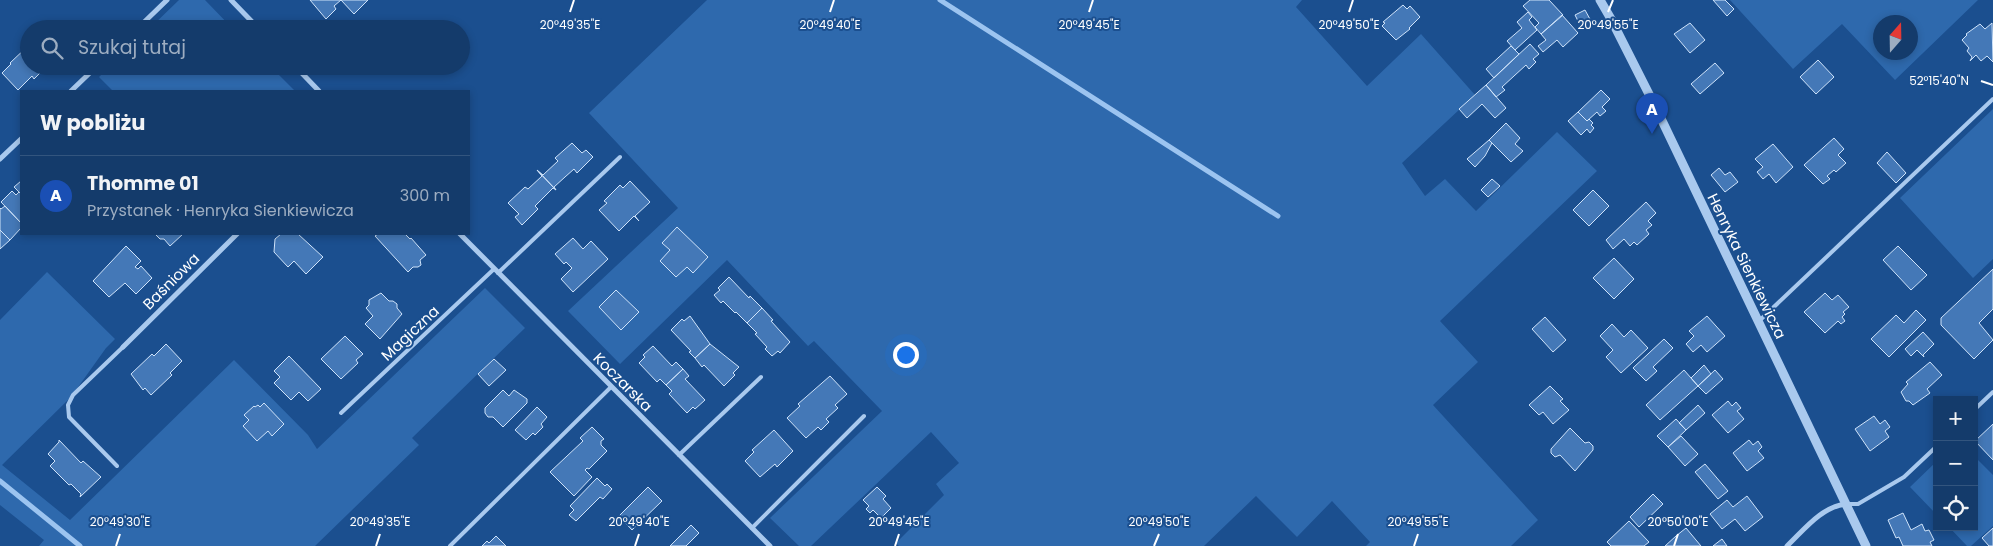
<!DOCTYPE html>
<html lang="pl">
<meta charset="utf-8">
<style>
:root{--surface:#143b6b;--page:#214673;--text:#f1f3f6;--muted:#9dadc1;--line:#33557e;--accent:#ea580c}
body{margin:0;font-family:Poppins,sans-serif;background:var(--page);color:var(--text)}
.controls{position:absolute;right:15px;bottom:15px;display:grid;overflow:hidden;border-radius:0px;box-shadow:0 2px 8px #0003}
.controls button{width:45px;height:45px;display:grid;place-items:center;padding:0;border:0;border-bottom:1px solid var(--line);background:var(--surface);color:var(--text);font:25px sans-serif}
.compass{position:absolute;left:1873px;top:15px;width:45px;height:45px;border-radius:50%;background:var(--surface);box-shadow:0 2px 8px #0003;rotate:20deg}
.you{position:absolute;left:905px;top:354px;width:18px;height:18px;margin:-12px;border:4px solid #fff;border-radius:50%;background:#1a73e8;box-shadow:0 0 0 8px #1a73e833}
.badge{display:grid;place-items:center;width:32px;height:32px;border-radius:50%;background:var(--accent);color:#fff;font-size:16px;font-weight:700}
.pin{position:absolute;translate:-50% -41px;filter:drop-shadow(0 1px 2px #0008)}
.pin::after{content:'';position:absolute;top:26px;width:18px;height:15px;background:inherit;clip-path:polygon(0 0,100% 0,50% 100%)}
.list{margin:0;padding:0;list-style:none}
h2{display:flex;justify-content:space-between;align-items:center;height:65px;margin:0;padding:0 20px;font-size:21px}
h2 small{font-size:16px;font-weight:400;color:var(--muted)}
.list li{display:grid;grid-template-columns:32px 1fr auto;gap:15px;align-items:center;box-sizing:border-box;height:80px;padding:0 20px;border-top:1px solid var(--line)}
.list b{display:block;font-size:19px;white-space:nowrap}
.list p{margin:0;font-size:16px;white-space:nowrap;color:var(--muted)}
.list em{font-size:16px;font-style:normal;color:var(--muted)}
.icon{flex:none;width:28px;height:28px;fill:none;stroke:currentColor;stroke-width:2;stroke-linecap:round;stroke-linejoin:round}
.map{position:relative;flex:none;width:1993px;height:546px;overflow:hidden}
.search{position:absolute;background:var(--surface);box-shadow:0 2px 8px #0003;left:20px;top:20px;width:450px;height:55px;display:flex;align-items:center;gap:12px;box-sizing:border-box;padding:0 18px;border-radius:28px;color:var(--muted);font-size:19px}
.panel{position:absolute;background:var(--surface);box-shadow:0 2px 8px #0003;left:20px;top:90px;width:450px;height:145px;border-radius:0px}
.map>svg:first-child{display:block}
.green{fill:#2e69ad;fill-rule:evenodd}
.lines{fill:none;stroke-linecap:round;stroke-linejoin:round}
.stream{stroke:#9cc4f0;stroke-width:5}
.building{fill:#4478b7;stroke:#cfe3fa}
.service{stroke:#a9c9ee;stroke-width:4}
.minor{stroke:#a9c9ee;stroke-width:5}
.tertiary{stroke:#a9c9ee;stroke-width:9}
.ticks{fill:none;stroke:#fff;stroke-width:2}
.labels{text-anchor:middle;dominant-baseline:central;stroke-width:4;stroke-linejoin:round;paint-order:stroke}
.street-label{font-size:15px;fill:#fff;stroke:#1b4f8f}
.ticks-label{font-size:12px;text-anchor:middle;fill:#fff;stroke:#1b4f8f;stroke-width:4;stroke-linejoin:round;paint-order:stroke}
</style>
<div class="map">
<svg width="1993" height="546" viewBox="0 0 1993 546">
<rect width="100%" height="100%" fill="#1b4f8f"/>
<!-- green -->
<path class="green" d="M179,0h26l28,29h-84z
M707,0h595l-6,7 71,79 54,-52 54,61 -73,68 23,33 20,-17 31,32 81,-79 40,39 -157,150 38,41 -45,43 105,115 -27,26h-145l4,-4 -38,-41 -35,36 -41,-41 -52,50h-305l-3,-3 48,-48 -8,-11 23,-21 -28,-31 -120,114h-12l-29,-28 112,-107 -68,-70 -6,5 -81,-86 -107,104 -52,-53 110,-103 -89,-95z
M1730,0h248l-83,80 -53,-56 -49,45zM1880,22h30v30h-30z
M110,66h160l25,25h-182l-14,-14z
M1993,109v150l-20,19 -73,-80z
M47,272l68,67 -9,9 -35,49 -69,68 68,55 164,-160 74,75 9,14 168,-161 40,40 -113,110 7,7 -104,101h-276l5,-6 -44,-35v-185z
M1974,456l19,19v51l-22,20h-4l-18,-19h25z
M1937,461v54l-27,-28z"/>
<g class="lines">
<!-- stream -->
<path class="stream" d="M940,0l338,216
M0,481l80,65"/>
</g>
<!-- building -->
<path class="building" d="M310,0h58l-14,14 -13,-14 -7,6 2,3 -10,10z
M1530,0h19l14,15 -22,19 -6,-7 4,-4 -16,-17z
M1713,0h12l9,9 -7,7z
M1403,5l4,4 3,-3 10,11 -11,11 1,1 -14,11 -14,-14 3,-3 -2,-1z
M1585,10l6,11 -6,3 -2,-3 -4,2 -4,-8z
M1528,12l4,5 -3,3 8,10 -22,20 -8,-9 15,-13 -5,-6z
M1562,15l16,18 -15,14 -6,-7 -14,12 -5,-6 8,-6 -5,-6z
M1690,23l15,17 -15,13 -16,-19z
M1992,23l1,39 -6,-6 -6,5 -5,-6 -6,6 2,-4 -5,-6 2,-3 -7,-8 5,-5 -1,-1 14,-10 5,5z
M1530,44l9,10 -6,5 3,3 -7,7 -3,-4 -24,22 3,3 -9,7 -10,-12z
M29,45v21h18l-13,13 -2,-3 -14,14 -16,-17 9,-9 -1,-1z
M1511,46l8,8 -25,24 -8,-9z
M1818,60l16,17 -18,17 -16,-17z
M1715,63l9,10 -24,21 -9,-10z
M1486,85l20,23 -11,10 -13,-14 -15,14 -8,-9z
M1601,90l9,9 -8,8 4,4 -6,5 -3,-4 -10,9 -9,-9z
M1578,112l9,9 2,-2 4,4 -2,2 3,3 -4,5 -3,-4 -6,6 -13,-14z
M1506,123l14,15 -5,6 8,7 -12,11 -22,-22z
M1834,138l10,11 -6,6 8,8 -10,9 -2,-2 -7,6 3,3 -7,5 -19,-19z
M1489,140l3,3 -7,13 -10,11 -8,-8z
M572,143l10,10 4,-3 7,7 -16,16 -3,-4 -9,8 -11,10 2,3 -19,-20 6,5 15,-14 -3,-3z
M1773,144l20,23 -17,16 -7,-9 -6,5 -6,-7 6,-5 -8,-8z
M1887,152l19,21 -10,10 -19,-20z
M1719,168l6,7 5,-3 8,10 -13,10 -14,-17z
M537,170l19,20 -3,-2 -18,18 3,3 -16,16 -7,-8 4,-3 -11,-11 17,-16 3,2 14,-13z
M1492,179l8,7 -12,11 -7,-7z
M21,181v13l-7,-7z
M630,181l20,21 -15,14 4,5 -5,-5 -15,15 -20,-21 8,-7 -3,-2 16,-16 3,3z
M1593,190l16,16 -20,20 -16,-16z
M12,191l4,4 3,-3 2,2v29l-20,-21z
M1646,202l10,11 -8,8 4,4 -6,5 3,4 -12,11 -3,-3 -4,4 -6,-7 -11,10 -7,-9z
M5,206l16,17v5l-11,12 -10,-10v-22l1,1z
M677,227l31,30 -15,16 -6,-6 -11,10 -16,-16 10,-11 -8,-7z
M0,230l10,10 -10,9z
M155,234h28l-13,12 -6,-7h-4z
M281,234h17l25,23 -17,17 -12,-13 -6,6 -14,-15 1,-13z
M378,234h27l5,5 1,-1 15,17 -6,5 1,5 -3,2h-5l-5,5 -33,-36z
M573,238l10,11 8,-8 17,18 -35,33 -12,-13 11,-11 -6,-6 -2,2 -9,-10z
M126,246l15,15 -6,6 3,2 3,-3 11,12 -16,16 -11,-11 -16,14 -16,-16z
M1898,246l29,29 -16,15 -28,-30z
M1614,258l20,21 -20,20 -21,-21z
M1993,269v40l-14,14 14,17 -19,19 -33,-34v-7z
M729,277l20,21 1,-2 12,12 -15,15 -11,-11 -1,1 -12,-12 -2,2 -7,-8 6,-5 -2,-2z
M616,290l23,22 -18,18 -22,-23z
M381,293l8,8h4l4,3v4l5,6 -22,25 -15,-15 8,-8 -7,-8 3,-3v-5z
M1825,293l7,7 6,-5 11,12 -6,5 2,2 -3,3 3,4 -4,3 -3,-3 -13,12 -21,-21z
M762,308l11,12 -2,1 19,21 -10,11 -2,-2 -6,5 -7,-7 2,-2 -12,-13 2,-1 -10,-10z
M1916,310l10,10 -37,37 -18,-18 25,-24 8,8z
M690,316l20,28 -15,14 -6,-6 2,-1 -20,-21 11,-11 2,2z
M1707,316l18,20 -18,16 -6,-7 -8,7 -7,-8 8,-8 -5,-5z
M1545,317l21,23 -13,12 -21,-23z
M1612,324l12,13 7,-7 17,18 -27,25 -15,-16 7,-7 -13,-14z
M1923,332l11,12 -11,11 1,2 -7,-7 -6,6 -6,-7z
M345,336l18,18 -7,6 2,3 -17,16 -20,-20z
M1664,339l9,9 -20,19 4,4 -11,10 -13,-13z
M166,344l16,17 -12,12 2,2 -21,20 -6,-7 -2,2 -12,-16 21,-20 2,2z
M710,344l29,23 -6,6 2,2 -11,11 -20,-21 -2,2 -7,-9z
M653,346l19,20 4,-4 7,7 -17,16 -6,-6 -3,3 -18,-19 6,-6 -2,-2z
M289,356l32,33 -13,12 -9,-9 -8,8 -17,-17 6,-6 -6,-6z
M494,359l12,11 -17,16 -11,-12z
M1930,362l12,13 -15,14 3,4 -17,12 -4,-4h-3l-5,-9 7,-8 -2,-2z
M1704,365l7,9 -13,12 -7,-8z
M683,369l6,7 -4,3 20,21 -10,9 -2,-2 -6,6 -18,-19 3,-3 -6,-6z
M1684,370l14,16 -38,34 -14,-15z
M1715,370l8,9 -17,15 -8,-8z
M830,376l17,18 -12,11 3,3 -12,11 3,3 -8,8 -3,-3 -12,11 -19,-20 13,-12 -2,-2z
M1550,386l13,13 -3,2 9,9 -16,14 -10,-12 -4,3 -10,-10z
M503,390l6,6 5,-6 13,9v4l-24,24 -10,-10h-5l-3,-4v-5z
M1728,401l4,5 4,-4 5,6 -4,3 7,8 -16,14 -16,-18z
M264,403l20,21 -12,12 -4,-5 -11,10 -14,-15 6,-6 -5,-5 10,-9 1,1 3,-2 2,2z
M1698,405l7,8 -19,17 -7,-7z
M537,407l10,10 -6,7 2,3 -8,8 -2,-2 -7,7 -11,-10z
M1874,416l6,8 5,-4 5,7 -5,4 4,6 -19,14 -15,-22z
M1676,419l10,11 -18,17 -11,-11z
M1993,424v36l-18,-19z
M592,427l12,12 -3,2v4l6,6 -18,18 -2,-1 -2,2 7,7 -18,19 -24,-24 33,-31 -3,-3z
M1570,428l15,15 4,-1 4,4v4l-18,21 -15,-16 -5,2 -4,-4v-4z
M774,430l19,21 -16,16 -2,-3 -15,13 -15,-16 9,-9 -2,-2z
M1681,436l17,18 -13,12 -17,-19z
M59,440l22,23 2,-2 18,16 -21,20 1,-3 -10,-10 -2,1 -19,-19 5,-5 -7,-7 11,-12z
M1749,440l4,5 5,-4 4,6 -4,4 6,7 -17,13 -14,-18z
M1705,464l23,27 -10,8 -23,-27z
M597,478l8,8 2,-2 5,5 -9,10 -3,-2 -24,24 -7,-6 5,-5 -4,-4z
M648,487l14,14 -30,29 -13,-14z
M877,487l9,9 -3,3 8,9 -10,10 -8,-8 -3,3 -4,-4 3,-3 -6,-6z
M1653,494l10,10 -24,23 -9,-10z
M1747,496l16,21 -18,14 -10,-12 -13,10 -12,-15 17,-14 6,7z
M1903,513l8,17 11,-6 3,7 4,-1 5,10 -4,2 2,4h-29l-4,-9 -3,1 -8,-18z
M1629,521l20,21 -5,4h-33l-4,-4z
M691,525l8,8 -13,13h-16z
M1686,528l15,18h-36l11,-10z
M1993,528v18h-4l-7,-8z
M496,536l10,10h-24l5,-5 2,2z
M1722,539l5,7h-14z"/>
<g class="lines">
<!-- service -->
<path class="service" d="M498,273l122,-116
M1758,322l235,-223
M1974,410l19,-18
M341,413l153,-144
M679,455l82,-78
M117,466l-48,-49 -1,-12 5,-10 50,-48
M1846,504h12l46,-27 33,-31
M752,528l112,-112
M450,546l161,-159"/>
<!-- minor -->
<path class="minor" d="M231,0l28,29
M137,29l30,-29
M295,66l24,25
M71,91l26,-25
M0,159l21,-20
M460,234l310,312
M123,347l114,-113
M1787,546c17,-16 34,-39 59,-42"/>
<!-- tertiary -->
<path class="tertiary" d="M1600,0l11,19 44,87 211,440"/>
</g>
<!-- ticks -->
<path class="ticks" d="M570,12l4,-12M830,12l4,-12M1089,12l4,-12M1349,12l4,-12M1608,12l5,-12M1981,81l12,4M116,546l4,-12M376,546l4,-12M635,546l4,-12M895,546l4,-12M1154,546l5,-12M1414,546l4,-12M1674,546l4,-12"/>
<g class="labels">
<!-- street labels -->
<g class="street-label">
<text transform="translate(1747 266) rotate(64)">Henryka Sienkiewicza</text>
<text transform="translate(171 281) rotate(-45)">Baśniowa</text>
<text transform="translate(410 333) rotate(-43)">Magiczna</text>
<text transform="translate(623 382) rotate(45)">Koczarska</text>
</g>
</g>
<g class="ticks-label">
<text x="570" y="29">20°49'35"E</text>
<text x="830" y="29">20°49'40"E</text>
<text x="1089" y="29">20°49'45"E</text>
<text x="1349" y="29">20°49'50"E</text>
<text x="1608" y="29">20°49'55"E</text>
<text x="1939" y="85">52°15'40"N</text>
<text x="120" y="526">20°49'30"E</text>
<text x="380" y="526">20°49'35"E</text>
<text x="639" y="526">20°49'40"E</text>
<text x="899" y="526">20°49'45"E</text>
<text x="1159" y="526">20°49'50"E</text>
<text x="1418" y="526">20°49'55"E</text>
<text x="1678" y="526">20°50'00"E</text>
</g>
</svg>
<div class="controls">
<button>+</button>
<button>−</button>
<button><svg class="icon" aria-label="locate" viewBox="0 0 24 24"><circle cx="12" cy="12" r="6"/><path d="M12 2v4M12 18v4M2 12h4M18 12h4"/></svg></button>
</div>
<svg class="compass" viewBox="-18 -18 36 36"><path d="M0-13l5 13h-10z" fill="#e53935"/><path d="M0 13l5-13h-10z" fill="#9dadc1"/></svg>
<div class="you"></div>
<div class="pin badge" style="left:1652px;top:134px;background:#1a4fb4">A</div>
<div class="search"><svg class="icon" aria-label="search" viewBox="0 0 24 24"><circle cx="10" cy="10" r="6"/><path d="M15 15l6 6"/></svg>Szukaj tutaj</div>
<section class="panel">
<h2>W pobliżu<small></small></h2>
<ul class="list">
<li><span class="badge" style="background:#1a4fb4">A</span><div><b>Thomme 01</b><p>Przystanek · Henryka Sienkiewicza</p></div><em>300 m</em></li>
</ul>
</section>
</div>
